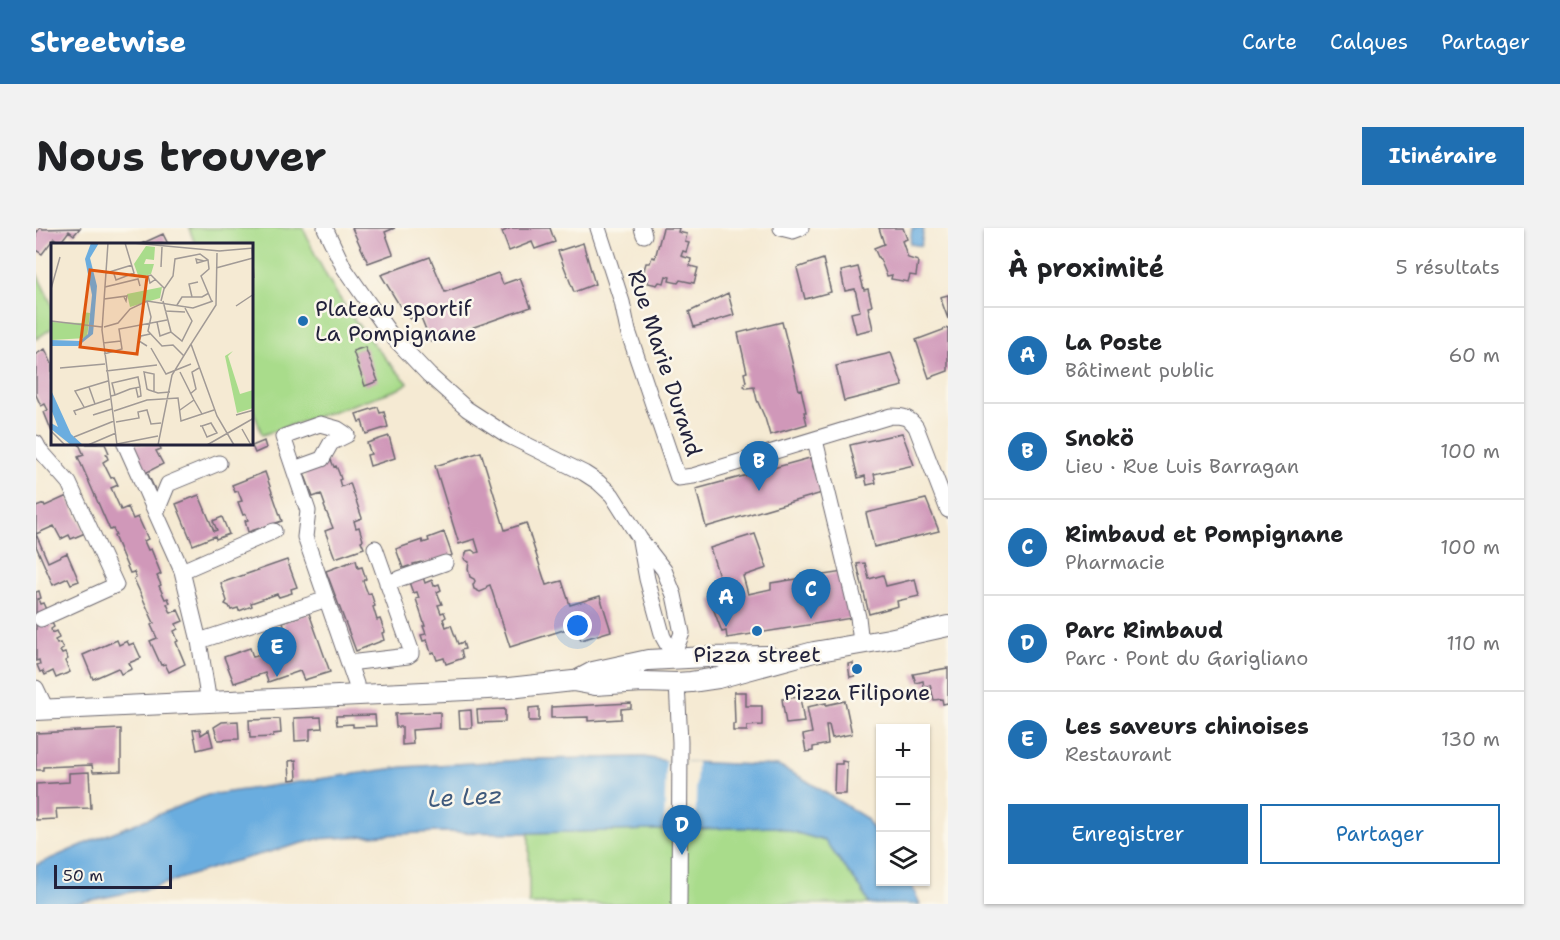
<!DOCTYPE html>
<html lang="fr">
<meta charset="utf-8">
<style>
:root{--surface:#fff;--page:#f2f2f2;--text:#202124;--muted:#757577;--line:#e0e0e0;--accent:#1f6fb2}
body{margin:0;font-family:"Shantell Sans",sans-serif;background:var(--page);color:var(--text)}
.controls{position:absolute;right:18px;bottom:18px;display:grid;overflow:hidden;border-radius:0px;box-shadow:0 2px 4px #0004}
.controls button{width:54px;height:54px;display:grid;place-items:center;padding:0;border:0;border-bottom:2px solid var(--line);background:var(--surface);color:var(--text);font:30px sans-serif}
.scale{position:absolute;left:18px;bottom:15px;width:118px;box-sizing:border-box;padding-left:6px;border:3px solid #22223b;border-top:0;font-size:16px;line-height:21px;white-space:nowrap;color:#22223b;-webkit-text-stroke:4px #fbf7ec;paint-order:stroke}
.you{position:absolute;left:542px;top:398px;width:21px;height:21px;margin:-15px;border:4px solid #fff;border-radius:50%;background:#1a73e8;box-shadow:0 0 0 9px #1a73e833}
.badge{display:grid;place-items:center;width:39px;height:39px;border-radius:50%;background:var(--accent);color:#fff;font-size:20px;font-weight:700}
.pin{position:absolute;translate:-50% -50px;filter:drop-shadow(0 2px 3px #0008)}
.pin::after{content:'';position:absolute;top:32px;width:21px;height:18px;background:inherit;clip-path:polygon(0 0,100% 0,50% 100%)}
.list{margin:0;padding:0;list-style:none}
h2{display:flex;justify-content:space-between;align-items:center;height:78px;margin:0;padding:0 24px;font-size:26px}
h2 small{font-size:20px;font-weight:400;color:var(--muted)}
.list li{display:grid;grid-template-columns:39px 1fr auto;gap:18px;align-items:center;box-sizing:border-box;height:96px;padding:0 24px;border-top:2px solid var(--line)}
.list b{display:block;font-size:22px;white-space:nowrap}
.list p{margin:0;font-size:20px;white-space:nowrap;color:var(--muted)}
.list em{font-size:20px;font-style:normal;color:var(--muted)}
.actions{display:flex;gap:12px;padding:18px 24px}
.actions a{flex:1;padding:14px 0;border:2px solid var(--accent);border-radius:0px;text-align:center;font-size:21px;color:var(--accent)}
.actions .main{background:var(--accent);color:#fff}
.icon{flex:none;width:33px;height:33px;fill:none;stroke:currentColor;stroke-width:2;stroke-linecap:round;stroke-linejoin:round}
.map{position:relative;flex:none;width:912px;height:676px;overflow:hidden;border-radius:0px}
header{display:flex;align-items:center;gap:36px;box-sizing:border-box;height:84px;padding:0 30px;background:var(--accent);color:#fff}
header strong{font-size:28px}
nav{display:flex;gap:33px;margin-inline-start:auto;font-size:21px}
.intro{display:flex;align-items:center;justify-content:space-between;box-sizing:border-box;height:144px;padding:0 36px}
h1{margin:0;font-size:42px}
.button{padding:15px 27px;border-radius:0px;background:var(--accent);color:#fff;font-size:21px;font-weight:700}
main{display:flex;gap:36px;padding:0 36px}
aside{flex:1;background:var(--surface);border-radius:0px;box-shadow:0 2px 4px #0004}
.map>svg:first-child{display:block}
.green{fill:#a9dc8b;stroke:#667f63;stroke-width:1.5}
.water{fill:#6baddf;stroke:#46688d;stroke-width:1.5}
.pier{fill:#f5ead3}
.building{fill:#d098b9}
.lines{fill:none;stroke-linecap:round;stroke-linejoin:round}
.minor-casing{stroke:#6c6870;stroke-width:17}
.major-casing{stroke:#6c6870;stroke-width:22}
.minor{stroke:#fff;stroke-width:15}
.major{stroke:#fff;stroke-width:20}
.poi-dot{fill:#1f6fb2;stroke:#fbf7ec;stroke-width:2}
.labels{text-anchor:middle;dominant-baseline:central;stroke-width:5;stroke-linejoin:round;paint-order:stroke}
.poi-label{font-size:22px;fill:#22223b;stroke:#fbf7ec}
.street-label{font-size:22px;fill:#22223b;stroke:#fbf7ec}
.water-label{font-size:24px;font-style:italic;fill:#3f5a7d;stroke:#fbf7ec}
.inset-road{fill:none;stroke:#a19a96;stroke-width:1.5}
.view{fill:#de560e;fill-opacity:0.15;stroke:#de560e;stroke-width:3}
.inset-edge{fill:none;stroke:#22223b;stroke-width:3}
</style>
<header>
<strong>Streetwise</strong>
<nav><a>Carte</a><a>Calques</a><a>Partager</a></nav>
</header>
<div class="intro"><h1>Nous trouver</h1><a class="button">Itinéraire</a></div>
<main>
<div class="map">
<svg width="912" height="676" viewBox="0 0 912 676">
<rect width="100%" height="100%" fill="#fbf7ec"/>
<filter id="ink" filterUnits="userSpaceOnUse"><feTurbulence type="fractalNoise" baseFrequency=".0167" numOctaves="2"/><feDisplacementMap in="SourceGraphic" scale="12" xChannelSelector="R" yChannelSelector="G"/><feConvolveMatrix kernelMatrix="1 2 1 2 8 2 1 2 1" color-interpolation-filters="sRGB"/></filter>
<filter id="wash" filterUnits="userSpaceOnUse"><feTurbulence type="fractalNoise" baseFrequency=".008" numOctaves="4" result="noise"/><feDisplacementMap in="SourceGraphic" scale="24" xChannelSelector="R" yChannelSelector="G"/><feGaussianBlur stdDeviation="1.35" result="paint"/><feColorMatrix in="noise" values="0 0 0 0 0 0 0 0 0 0 0 0 0 0 0 0 0 1.4 0 .05"/><feComposite in="paint" operator="in"/></filter>
<g filter="url(#wash)">
<rect width="100%" height="100%" fill="#f5ead3"/>
<!-- green -->
<path class="green" d="M153,0h114c27,63 58,106 105,155l-9,6 -137,46 -10,-29v-162h-57z
M0,44l16,33v23l-16,11z
M740,599l49,14 37,49 7,14h-340v-71z"/>
<!-- water -->
<path class="water" d="M876,0h12l-3,18 -11,-2z
M608,529l22,4 112,5 24,12 64,40 14,21v43h30l10,22h-51l-7,-14 -37,-49 -49,-14 -247,6 -93,-1 -118,7 -90,24 -77,25 -79,16h-36v-39l60,-26 112,-44 195,-28 135,-8z"/>
<!-- pier -->
<path class="pier" d="M630,533l31,1 -2,70 -31,1z"/>
<g id="blocks">
<!-- building -->
<path class="building" d="M4,0l3,1 37,-1 -6,7 -5,-4 -9,12 -6,-5 -12,16 -6,-4v-19l1,1z
M316,0h43l-10,4 8,22 -25,9z
M475,0h39l5,14 -20,7 -3,-7 -23,9 -7,-19z
M627,0h16l-1,4 9,2 -2,8 4,1 -3,9 -3,-1 -2,5 10,3 -1,7 8,2 -4,15 -14,-3 -2,3 -9,-2 1,-4 -4,-1 -2,7 -5,-1 -2,3 -9,-2v-4l-6,-2 4,-14h4l2,-6 3,1z
M843,0h24l4,11 -5,2 6,17 10,3 -2,15 -6,-1 -2,7 -17,-3 1,-4 -5,1 -8,-19h-1l-4,-9 10,-4z
M127,6l5,10h-27z
M547,15l12,41 -21,8 -16,-41z
M394,29l15,35 53,-19 5,11 17,-6 11,29 -100,35 -11,-27 -10,4 -9,-11 -20,-33z
M787,31l8,33 -26,7 -8,-31z
M822,39l6,23 4,-1 4,17 -4,1 5,22 -17,4 -5,-20 9,-2 -5,-22 -10,2 -4,-20z
M692,65l6,22 -40,12 -5,-15z
M912,67v24l-8,-22z
M746,94l17,68 2,-1 5,23h-2l3,12 -37,11 -5,-17 -8,-18 -3,-13 -7,1 -3,-2 2,-4 -2,-9 3,-1 -9,-39z
M912,100v43l-19,7 -13,-38z
M329,119l13,34 -13,5 -12,-35z
M9,121l7,15v68l-8,-20 4,-2 -3,-6 -4,2 -5,-11v-41z
M855,125l12,33 -59,15 -8,-35z
M342,179l2,6 4,-1 4,15 -22,7 -4,-13 -3,1 -3,-8z
M866,205l12,32 -40,9 2,9 -9,2 -2,-9 -7,2 -8,-33z
M353,208l6,22 -25,8 -3,-11 4,-1 -4,-11z
M228,213l2,7 -11,5 -3,-7z
M43,216h26l4,9 -3,1 2,5 -5,3 8,16 3,-1 4,8 -7,3 10,22 7,-3 5,12 5,-2 10,22 -4,2 4,9 3,-1 10,25 -4,2 4,9 -2,1 6,13 3,-1 2,5 -3,1 4,9 7,-3 5,11 -7,3 2,5 -4,2 4,10 -2,1 9,22 -16,8 -4,-8 -4,1 -11,-24 7,-3 -6,-13 3,-2 -20,-44 2,-2 -2,-5 -4,1 -16,-37 2,-1 -3,-6 -3,1 -32,-73 6,-2z
M94,216h29l2,5 -5,2 7,13 -16,8 10,22 -6,3z
M445,224l24,78 21,-7 20,62 16,-4 8,24 30,-9 11,35 -30,9 -5,-14 -66,21 -20,-62 -3,1 -2,4 -5,2 -6,-3 -1,-4 2,-4 -1,-2 -4,-2 -2,-8 1,-7 -4,-2 -1,-2 3,-7 5,-1 4,3 3,-1 -4,-13 -16,5 -24,-78z
M774,230l12,35 -116,34 -10,-38z
M295,232l3,7 2,-1 3,7 2,6 -2,1 2,7 9,-4 12,35 -8,3 2,7 3,-1 4,13 -2,1 3,7 -29,10 -10,-27 8,-3 -9,-22 1,-1 -4,-11 -8,3 -10,-27z
M229,244l17,49 -34,11 -3,-11 3,-1 -2,-6 -3,1 -5,-13 4,-1 -4,-10 -3,1 -3,-7z
M163,267l15,36 3,-1 -4,-9 9,-4 7,17 -13,5 -1,-3 -22,9 -17,-41z
M31,268l18,37 -14,6 -2,-4 -8,4 -7,-13 -18,8 12,28 19,-9 12,28 -8,3 -3,-6 -15,7 -17,-39v-39l8,-3 1,2z
M890,271l13,32 -65,16 -8,-34z
M408,304l8,23 -22,8 -7,1 -2,-2 -8,2 1,3 -4,1 -1,-2 -6,2 -7,-19 26,-9 1,3 6,-2 -1,-3z
M719,306l12,34 -24,8 5,18 23,-5v-6l72,-11 9,46 -125,20 -1,-7 -4,1 -12,-32 16,-2 -16,-50z
M251,332l10,27 -6,2 1,4 -13,4 -2,-3 -26,9 1,3 -13,5 -1,-3 -7,2 -2,-4 -4,-2 2,-3 -6,-18z
M320,332l2,8 4,-1 4,12 -3,2 5,13 3,-1 4,13 -2,1 4,13 3,-1 5,13 -3,1 2,7 -28,11 -30,-80z
M829,335l4,16 14,-4 3,11 29,-7 4,17 -22,5 1,5 -29,8 -12,-50z
M387,349l2,6 7,-3 2,6 5,-2 2,6 -4,2 5,12 -4,1 3,8 3,-1 2,5 -3,2 3,8 5,-2 7,19 5,-2 2,7 -4,1 2,8 -17,6 -2,-6 -7,2 -3,-8 -3,1 -4,-13 -4,1 -2,-6 5,-1 -3,-8h2l-9,-27 3,-1 -2,-6 -4,1 -4,-11z
M3,363l2,7 -3,1 2,5 3,-1 11,24 -3,2 1,4 4,-2 3,7 -4,2 2,4 3,-1 3,6 -3,2 2,3 3,-1 3,6 -3,2 5,11 -14,6 -3,-7 -8,4 -2,-4 -3,1 -3,-7 3,-1 -1,-4 -3,1v-69z
M273,385l21,59 -26,8 -4,-9 -32,11 -3,-9 -31,10 -10,-26 26,-9 3,9 33,-10 1,3 5,-1 -9,-27z
M81,412l2,5 8,-4 2,4 5,-2 7,15 -12,5 3,6 -11,5 -3,-6 -25,11 -10,-24z
M817,435l2,13 -5,1 -2,-13z
M912,440v35l-5,1 -1,-5 -8,1 -4,-15 -6,2 -1,-6 -7,2 -3,-9z
M698,464h12v14h16v19l-15,1v5h-14v-7h2z
M764,469l4,25 -18,2 -4,-25z
M809,473l7,33 -20,4 -3,-13h-3l2,19 -15,3v4l-7,1 -3,-17 9,-2 -5,-26 19,-4v2z
M595,475v5l-10,1v10l-33,2v-4l-37,1v-11z
M503,479v14h-10v-13z
M469,481v13l-27,1 -1,-13z
M435,482l1,18h-12l-1,-17z
M404,484v16l-28,2 1,14 -11,1v-18h-6l-1,-13z
M339,487l1,11 -23,1v-3l-16,1 -1,-9z
M285,489l1,11 -12,1v11l-15,1 -1,-23z
M244,491l1,14 -8,1v3l-23,1 -1,-18z
M202,493l1,18 -21,1 -4,-13 8,-5z
M85,501v42l-28,1 -1,-7 -49,2v3h-7v-37z
M164,501l1,6 8,-5 4,16 -16,4 -4,-20z
M260,532l1,19 -7,1 -1,-19z
M806,533l5,1 -1,32h-12l1,-30h7z
M53,544l2,36 -35,1 1,10 -21,1v-36l33,-2v-9z"/>
</g>
</g>
<g filter="url(#ink)">
<use href="#blocks" fill-opacity="0" stroke="#6c6870" stroke-width="1.5"/>
<g class="lines">
<!-- minor casing -->
<g class="minor-casing">
<path id="minor" d="M289,0l19,40 23,33 24,34 38,40 38,34 40,26 77,38 14,9 14,13 28,44 24,31 10,25 8,38 -6,15 -1,10
M562,0l24,74 6,29 50,147 15,-2 198,-60c12,0 18,1 25,11l32,83
M606,0l2,7
M745,0l12,3 8,-3
M779,212l43,177 3,26
M0,215l3,6 30,34 47,102 -75,34
M89,216l57,127 17,70 10,62
M258,241l28,-10 9,-16 16,-8 -9,-6 -18,-5 -37,13 25,74 -3,26 51,147v12
M120,285l12,-29 51,-21
M604,313l7,38 14,51 2,7 12,21
M146,343l92,-40
M351,355l58,-20
M163,413l128,-42
M313,435l59,-7 3,-2v-4l-36,-102
M641,455l3,59 -1,162
M0,460l10,21"/>
</g>
<!-- major casing -->
<g class="major-casing">
<path id="major" d="M540,453l17,-9 55,-12 59,-3 61,-1
M0,482l473,-22 64,-7 22,4 48,-3 34,1 14,-1 27,-4 96,-26 75,-13 59,-13"/>
</g>
<!-- minor -->
<use href="#minor" class="minor"/>
<!-- major -->
<use href="#major" class="major"/>
</g>
</g>
<!-- markers -->
<g class="poi-dot">
<circle cx="267" cy="93" r="6"/>
<circle cx="721" cy="403" r="6"/>
<circle cx="821" cy="441" r="6"/>
</g>
<g class="labels">
<!-- poi labels -->
<g class="poi-label">
<text x="279" y="80" text-anchor="start">Plateau sportif<tspan x="279" dy="25">La Pompignane</tspan></text>
<text x="721" y="426">Pizza street</text>
<text x="821" y="464">Pizza Filipone</text>
</g>
<!-- street labels -->
<g class="street-label">
<text transform="translate(629 135) rotate(72)">Rue Marie Durand</text>
</g>
<!-- water labels -->
<g class="water-label">
<text transform="translate(429 569) rotate(-3)">Le Lez</text>
</g>
</g>
<!-- overview -->
<g transform="translate(15 15)">
<rect width="202" height="202" fill="#f5ead3"/>
<path d="M95,3l9,1 -1,13 -8,-1 -2,5h10l-3,10 -12,4 -5,-14zM111,44l-2,11 -30,9 -3,-13zM32,69l7,1 -3,25 -36,2v-18l31,1zM182,108l-5,5 12,38 13,-4v18l-16,5 -12,-57z" fill="#a9dc8b"/>
<path d="M40,0h8l-9,15 7,28 -4,48 -15,12h-27v-6l29,1 8,-7 4,-39 -7,-36zM0,147l20,44 12,11h-12l-20,-16v-6l7,4 -7,-18z" fill="#6baddf"/>
<path class="inset-road" d="M57,0l-6,87 15,115M82,0l87,8M201,5l2,30M168,8l35,-3M166,10l-1,52 -25,39 26,72 17,29M153,18l-8,-2 1,4 7,-2 4,-1M110,24l1,-20M165,25l37,-10M55,30l26,-8M63,31l2,6 18,-7 -9,-30M105,36l-6,4 -2,-7 3,-1 13,13M54,44l33,-8 2,7M0,46l9,-32M141,54l-3,-13 9,-2M53,56l23,-3 -1,5 -2,-4M96,58l4,16 -3,14 14,15 11,-1 11,11M110,58l3,-12 9,-13 2,-17 25,-5 8,6 1,9 -8,7 11,26M112,58l8,31 11,9 10,-20 -7,-13M126,62l5,-8h20l7,-4M185,63l18,-12M114,68l20,1M0,78l51,6M106,79l3,14 11,-4M53,84l14,-4 12,-14 17,-8 46,7 20,-7M52,100l18,-2M96,103l-8,-5 2,-5 9,-2M100,105l15,26 25,-10M53,111l18,-5 -3,-20 48,-9M9,125l45,-4M55,128l51,-6M129,129l14,28M38,144l6,17M85,145l2,9 3,-1 -1,-9M103,149v-18l-10,-2 3,17 2,1 9,3 12,-1M139,151l6,-5 -4,-17 7,-4M60,153l4,-1 15,-6 10,-2 -2,-10 -26,6 3,12M33,164l-9,-16 33,-10M129,167l14,-10 8,14M63,168l33,-11 31,-2 3,23 33,-11M25,172l-2,-4 36,-12M42,172l19,-6M185,172l18,-5M65,179l23,-4 -1,-6 9,-2 4,14 10,-1M149,183h2l9,-3 6,10 -10,4 -5,-11M191,186l9,16M0,188l14,14M23,194l40,-16M66,201l41,-8M37,202l28,-12M107,202l14,-70 19,-31M156,202l47,-27"/>
<path class="view" d="M39,27l57,7 -10,77 -57,-7z"/>
<rect width="202" height="202" class="inset-edge"/>
</g>
</svg>
<div class="controls">
<button>+</button>
<button>−</button>
<button><svg class="icon" aria-label="layers" viewBox="0 0 24 24"><path d="M12 4l9 5-9 5-9-5zM3 14l9 5 9-5"/></svg></button>
</div>
<div class="scale">50 m</div>
<div class="you"></div>
<div class="pin badge" style="left:690px;top:399px">A</div>
<div class="pin badge" style="left:723px;top:263px">B</div>
<div class="pin badge" style="left:775px;top:391px">C</div>
<div class="pin badge" style="left:646px;top:627px">D</div>
<div class="pin badge" style="left:241px;top:449px">E</div>
</div>
<aside>
<h2>À proximité<small>5 résultats</small></h2>
<ul class="list">
<li><span class="badge">A</span><div><b>La Poste</b><p>Bâtiment public</p></div><em>60 m</em></li>
<li><span class="badge">B</span><div><b>Snokö</b><p>Lieu · Rue Luis Barragan</p></div><em>100 m</em></li>
<li><span class="badge">C</span><div><b>Rimbaud et Pompignane</b><p>Pharmacie</p></div><em>100 m</em></li>
<li><span class="badge">D</span><div><b>Parc Rimbaud</b><p>Parc · Pont du Garigliano</p></div><em>110 m</em></li>
<li><span class="badge">E</span><div><b>Les saveurs chinoises</b><p>Restaurant</p></div><em>130 m</em></li>
</ul>
<div class="actions"><a class="main">Enregistrer</a><a>Partager</a></div>
</aside>
</main>
